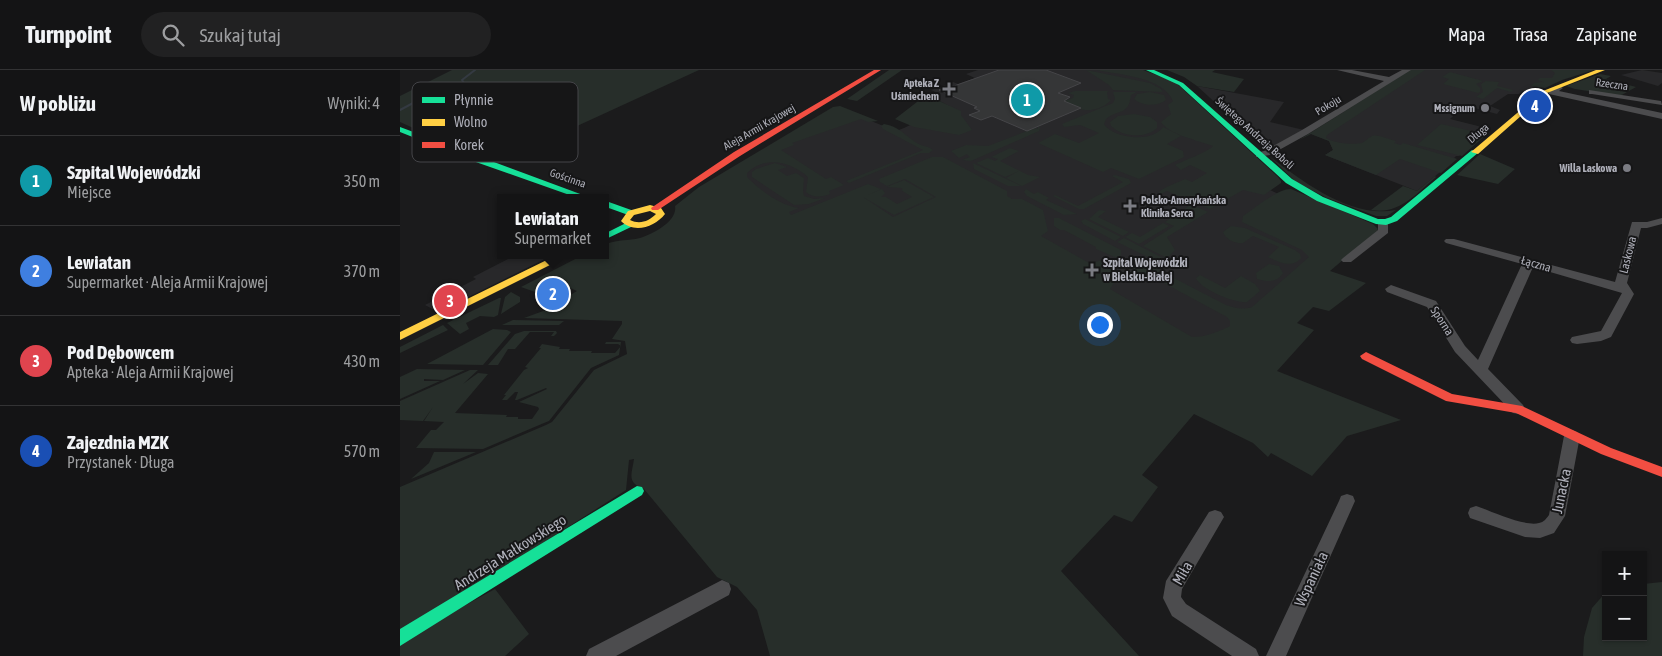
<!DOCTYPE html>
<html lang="pl">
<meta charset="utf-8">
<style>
:root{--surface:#141415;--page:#212122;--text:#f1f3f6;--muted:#9d9ea0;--line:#333334;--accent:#8c9099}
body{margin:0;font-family:"Asap Condensed",sans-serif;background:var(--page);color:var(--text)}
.controls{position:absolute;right:15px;bottom:15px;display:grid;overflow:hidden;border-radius:0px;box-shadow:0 1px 4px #0004}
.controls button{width:45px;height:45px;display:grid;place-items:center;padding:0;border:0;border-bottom:1px solid var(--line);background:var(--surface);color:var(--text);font:25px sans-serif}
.you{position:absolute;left:699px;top:254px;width:18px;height:18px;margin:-12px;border:4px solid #fff;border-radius:50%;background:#1a73e8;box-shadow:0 0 0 8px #1a73e833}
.badge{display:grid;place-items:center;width:32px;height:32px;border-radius:50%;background:var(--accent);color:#fff;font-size:16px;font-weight:700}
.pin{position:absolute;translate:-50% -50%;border:2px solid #fff;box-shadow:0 1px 5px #0006}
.popup{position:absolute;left:97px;top:124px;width:112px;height:65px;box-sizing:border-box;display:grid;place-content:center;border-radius:0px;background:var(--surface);filter:drop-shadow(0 1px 4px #0005);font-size:16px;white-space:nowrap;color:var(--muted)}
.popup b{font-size:19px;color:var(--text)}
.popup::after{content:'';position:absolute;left:50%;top:100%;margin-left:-10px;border:10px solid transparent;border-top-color:var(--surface)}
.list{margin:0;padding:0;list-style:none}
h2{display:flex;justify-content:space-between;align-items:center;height:65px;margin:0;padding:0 20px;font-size:21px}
h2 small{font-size:16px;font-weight:400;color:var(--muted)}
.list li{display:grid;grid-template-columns:32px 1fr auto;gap:15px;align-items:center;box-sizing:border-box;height:90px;padding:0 20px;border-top:1px solid var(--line)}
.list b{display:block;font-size:19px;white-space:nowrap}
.list p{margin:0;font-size:16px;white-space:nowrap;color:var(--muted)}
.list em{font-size:16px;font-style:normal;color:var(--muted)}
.icon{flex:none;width:28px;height:28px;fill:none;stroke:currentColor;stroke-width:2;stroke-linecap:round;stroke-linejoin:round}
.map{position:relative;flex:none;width:1262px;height:586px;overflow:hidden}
header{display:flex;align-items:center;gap:30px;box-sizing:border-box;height:70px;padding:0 25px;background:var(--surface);border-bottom:1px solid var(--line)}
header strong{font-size:24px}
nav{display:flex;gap:28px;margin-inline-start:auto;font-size:18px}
.search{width:350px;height:45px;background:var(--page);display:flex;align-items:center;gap:12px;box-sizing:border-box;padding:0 18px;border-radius:28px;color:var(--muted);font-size:19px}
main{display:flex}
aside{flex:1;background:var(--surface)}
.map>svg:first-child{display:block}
.built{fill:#28282a}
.green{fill:#272e2a}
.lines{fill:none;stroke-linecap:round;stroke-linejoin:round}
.stream{stroke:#343a42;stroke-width:2}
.building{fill:#353637;stroke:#454548}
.street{fill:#4c4c4e;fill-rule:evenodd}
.fast{fill:#16e098;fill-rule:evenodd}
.slow{fill:#ffcf43;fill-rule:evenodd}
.jam{fill:#f24e42;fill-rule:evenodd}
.poi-dot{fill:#7b7c83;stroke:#161617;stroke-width:2}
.labels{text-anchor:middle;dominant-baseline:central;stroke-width:4;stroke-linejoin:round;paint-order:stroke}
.far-poi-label{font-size:11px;font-weight:bold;fill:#afb0ba;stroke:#161617;text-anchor:end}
.far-street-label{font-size:11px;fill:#afb0ba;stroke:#161617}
.street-label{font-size:12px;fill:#afb0ba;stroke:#161617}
.poi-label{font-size:12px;font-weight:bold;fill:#afb0ba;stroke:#161617;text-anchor:start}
.near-street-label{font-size:15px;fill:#afb0ba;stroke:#161617}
.key{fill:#161617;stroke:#444448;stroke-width:1}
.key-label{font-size:14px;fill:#afb0ba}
</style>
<header>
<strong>Turnpoint</strong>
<div class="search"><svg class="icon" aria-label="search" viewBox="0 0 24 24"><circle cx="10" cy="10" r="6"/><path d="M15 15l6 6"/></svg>Szukaj tutaj</div>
<nav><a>Mapa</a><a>Trasa</a><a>Zapisane</a></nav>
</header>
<main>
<aside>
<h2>W pobliżu<small>Wyniki: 4</small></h2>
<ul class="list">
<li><span class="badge" style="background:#0f9aa8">1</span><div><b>Szpital Wojewódzki</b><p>Miejsce</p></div><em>350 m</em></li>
<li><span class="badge" style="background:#3f7fe0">2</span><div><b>Lewiatan</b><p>Supermarket · Aleja Armii Krajowej</p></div><em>370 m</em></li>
<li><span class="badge" style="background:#e0444e">3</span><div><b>Pod Dębowcem</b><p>Apteka · Aleja Armii Krajowej</p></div><em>430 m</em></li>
<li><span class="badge" style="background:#1a4fb4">4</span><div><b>Zajezdnia MZK</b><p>Przystanek · Długa</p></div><em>570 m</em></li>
</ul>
</aside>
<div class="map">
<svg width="1262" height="586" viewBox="0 0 1262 586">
<rect width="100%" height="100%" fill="#1b1b1c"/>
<!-- built -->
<path class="built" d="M578,0h138l41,11 113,109 57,27 39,13 -254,214 -387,-264 121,-69 50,20 8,-3 45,-22 -19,-10 8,-3 -7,-3 22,-8 5,2 17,-6 -9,-4z
M1012,0h163l-42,17 -6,5 -4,-1 -4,3h-11l-18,12 10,4 -3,4 -30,-8 -15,11 -2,2 28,7 10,5 -29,25h-3l-2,2 2,1 -39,32 -92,-36 8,-5 -4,-9 -18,-7z
M1242,0l20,3v10l-4,3 -37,-11z
M797,16l87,16 -14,20 34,8 -37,20z
M127,185h26l-115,57 -13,-7 51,-26 -3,-2 35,-18z"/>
<!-- green -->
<path class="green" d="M52,0h247l-200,92 -9,-3 1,-5 -18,-1 -11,-3 -62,-28v-26z
M489,0h13l-45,31 -10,-2z
M686,0l64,13 11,6 2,3 -50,-2 -4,-5z
M697,0h46l32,12 103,95 3,4v2l-17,12 -21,-5 -33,19 -43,-18 -6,3 -2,-2c5,-5 18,-9 26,-13l7,3 15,-9 -17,-8 -9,5 -6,-5c10,-5 33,-13 38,-19 -14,-5 -45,-12 -52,-24l10,-8 -3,-9 5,-4c-10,-24 -52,-26 -76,-31z
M767,0h48l-3,2 32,7 -10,13 -37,-6 -13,-9z
M1010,0h15l-98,65 -1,3c7,5 27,7 36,5 4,-2 6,-5 10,-7 6,-2 18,4 24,5l-2,2 7,2 2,-2 54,16 -16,14 -41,-14 -24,16 -51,-20 8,-5 -4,-9 -18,-7 -12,6z
M1151,0h43l-32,10 -17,8 -14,-2 3,-3 10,-1 -6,-2 2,-2h12l3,-5z
M1050,2l33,9 -7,3 4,4v4l-2,1 -35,-9 6,-5 -7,-2z
M1200,4l11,2 -5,3 30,8 -16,9 -45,-7 -9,-3z
M1086,11l13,1 -2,4 16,4 -2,2 -14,-4 -14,11 -7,-2 7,-5 -2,-8z
M675,21h34l-2,1 1,7 3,1c-8,9 -21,12 -32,9l2,-1 -19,-6 11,-4 1,-3 -6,-2z
M713,22h24l-6,3c-3,22 -12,13 -25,24l-2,5c9,15 49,19 59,3l18,9 -14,8 16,7 1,6 -45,22 -28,-11 -8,4 -65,-29 17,-9 24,9 20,-10 -19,-8 -16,2 -2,-3 51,-21 2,-4z
M750,22l14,3 2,5c-8,7 -24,6 -32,-1l3,-5z
M526,25l35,16v4l11,15 -13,5 -45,-8 -19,-8z
M440,36l38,15 -10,1 -7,-3 -69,24 2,2 -13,5 45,29 5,-2 13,8 -15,6 1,3c-7,3 -18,4 -24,-2l2,-15c-17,-15 -43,-22 -61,-4v4c13,13 33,29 52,31l-10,4 2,3 77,-31 13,5 -13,6 14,-6 3,4 -4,4h5l11,7 15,-7 -11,-7 2,-1 -2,-1 -14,-1 17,-7 30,17 -40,18 -31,-18 30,20 43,-20 -31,-18 -18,7 -7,-4 -1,-3 53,-22h11l64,34v5l5,3h10l21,11 5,21 -7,5 50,28 10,-4 14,7 -6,10 5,6 -4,6 82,48c14,0 26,-5 38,-11v-5l-3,-4 -78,-42 -9,-2 -14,-7 -1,-4 8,-3 10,3 83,43c9,3 16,5 26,2l57,-50 -7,-7 -60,-28 1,-6c12,-8 34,-27 48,-27l82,35 5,5 -1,2 -47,40 36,12 -37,28 -16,-4 -16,16 17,7 -37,41 124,49 -54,16 -35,40 -41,-23 -3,4 -15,-14 -59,-29 -52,61 16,12 -26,35 -18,-7 -53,56 78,85h-369l-13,-46 -20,-23 -20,-10 -73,-88c-18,-7 -12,-15 -10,-30l-5,1 -3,30 -226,144v-147l146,-62 6,-3 42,-52 33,-16 -2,-13 -13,-2 10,-15v-3l-98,-3 22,-8 31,-19 -18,-8 -12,6h-4l-8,3 -14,-5 62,-32h23v-11c13,-5 22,-3 34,-6 13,-4 38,-17 35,-32l24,-19 134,-80z
M734,44l16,3 7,5v6c-11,11 -35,9 -46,-2l-1,-4 8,-6z
M484,54c18,3 23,15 37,21 5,2 7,1 12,5l-4,3h-8l-72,30 -3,-2 77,-31 -40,-21 -2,-3z
M1041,54l44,10h2l-25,22 -45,-11z
M638,56l2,2 -1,3 -68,30 -9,-1 8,-3 -3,-3 -8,4 -8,-7 15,-6 22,1 47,-18 3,1z
M610,78l9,3 -19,10 28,14 12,2 -18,9 -16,-8 13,-7 -14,6 -29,-14 12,-5 7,3 3,-2 -7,-2z
M1080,84l35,15 -17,15 -41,-9z
M869,86c33,25 82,63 127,54l-9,6h-11l-49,-18 -31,-16z
M375,93l12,4 -9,3 9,6 9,-3 8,5 -1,14 1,4 10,3 11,-1 -16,6 -15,1 -42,-28v-5l4,-3z
M573,93l48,23h-13l-34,-17z
M715,105l14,4 2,4 -47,26h-5l-26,-13 2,-1 23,11 45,-24 -11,-6z
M1035,106l1,1c-20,17 -37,38 -65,33l32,-24 14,5z
M626,119l8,5 4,-2 11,6 -3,2 31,14 -13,1 -37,-19 -3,-4z
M789,136h6l13,6 -41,25 8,13 -8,8 -24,-12 31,-20 -9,-4z
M699,140l7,1 -8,6 31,15 -6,4 -34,-17z
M654,148h5l62,32v5l-4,3 -21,-9v-2l-32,-17h-4l-6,-4z
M685,149l36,18 -6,4 -32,-17 -2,-3z
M763,153l6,3 -30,18 -14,-7 7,-4 8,4z
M831,156l14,2 50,22 5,4 1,4c-9,11 -22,4 -33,-1l11,-10 -26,-11 -10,7c-8,1 -18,-4 -20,-11z
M724,168l43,22h-13l-37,-18z
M869,194l10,2 4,7c-6,10 -16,9 -26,6l-1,-6z
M800,205l25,13 16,-12 14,8 5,7 -13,11c-11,2 -47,-13 -51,-24z
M111,222l9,5v5l-19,12 4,-17z
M99,228h2l-3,17 -4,2 -14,-1 -14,7 3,6 -9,5 -13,-11z
M113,250l51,1 -5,4h-57z
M43,255l5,5 -48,23v-6z
M93,259l14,1 4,2 -28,33 -56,-1z
M124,261h32l1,2 -3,3h-3l3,-4h-24l-15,17h-7l-10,16h-10l27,-31z
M206,272h15l-2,13 -28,13 -42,53 -5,2 -61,26 -67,-1 15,-18h5l8,-8 -20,-1 9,-14 -10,14 -23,-1v-19l70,-31h8l-15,14 15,-11 10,1 -33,39 52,2 -1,2h12v2h14l7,-10 -1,-2 -19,-5 28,-13 -1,-1 -29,12h-2l3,-8h-3l-8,8h-5l4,-5h-2l20,-25 4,-2 -3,-1 16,-19h-2l3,-4 18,3 -1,2h11l-1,2h23l-1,2h24l6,-7 -3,-2h-13z
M17,299l48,1 -22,10 -19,-1v2h16l-40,18v-22z
M34,382h42l-65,27 18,-16z
M1262,512v74h-79l1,-19 8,-29 14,-16v45h37v-53z
M95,519l34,45 -24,22h-105v-15z"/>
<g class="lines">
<!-- stream -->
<path class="stream" d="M0,40l30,-16 22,-4 12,-7 -2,-3 13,-10"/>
</g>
<!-- building -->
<path class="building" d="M599,0h47l35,13 -23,10 12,4 -6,4 17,7 -54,23 -35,-15 -11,4 -12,-5 11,-4 -6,-3 3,-1 -38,-17 12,-5 3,1z"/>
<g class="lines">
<!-- street -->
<path class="street" d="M937,0h15l37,7 13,-7h9l-103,64 -38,21 -14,2v-4l8,-2 38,-21 82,-49z
M1159,16l4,2 -4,3 103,22v6l-113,-25v-4z
M1189,20l72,11 1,4 -70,-11h-3z
M1262,148v6l-15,4h-6l-14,55 7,11 -23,43 -10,4 -24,3 -5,-1 -2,-3 2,-3 29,-6 21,-38 -89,-26 -45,102 35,36 2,4 -2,4 -5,1 -5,-1 -58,-61 -28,-45 -40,-15 -2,-3 6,-4 45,16 29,45 13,14 44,-96 -76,-21 -2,-2 2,-2h8l161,43 17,-60h15z
M983,149l5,3v11l-37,29h-8l-2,-2 2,-2 35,-28v-8z
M1172,360l5,2 3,4 -15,80 -11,17 -14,5 -15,-1 -55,-19 -2,-5 2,-5 6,-2c15,5 49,21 63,17 5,-1 7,-4 10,-8l15,-79 3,-4z
M947,424l6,2 2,5 -69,155h-20l73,-155 2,-5z
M815,440l6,2 3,5 -42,72 -1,8 5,7 70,45 3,7h-27l-60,-40 -9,-18 3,-17 43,-69z
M322,510l7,3 2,6 -2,6 -113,61h-30l3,-7z"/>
<!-- fast -->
<path class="fast" d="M746,0h8l29,13 109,96 31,18 55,22h7l6,-2 81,-67 7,2 -82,69 -11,4 -10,-1 -59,-23 -31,-18 -107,-98z
M0,57l191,71h-13l-105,-37 -73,-29z
M206,131l28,10 1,2 -4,3 -25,-9z
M228,152l3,1v4l-25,12v-6z
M237,416l5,1 2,4 -2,4 -242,151v-17z"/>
<!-- slow -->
<path class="slow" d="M1196,0h9l-58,23 -69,61 -7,-2 72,-61z
M250,135l11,3 4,6c-10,13 -31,20 -44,7l7,-10zM250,141l6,3c-7,7 -16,11 -26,6l4,-5z
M157,185h13l-170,85v-8z"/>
<!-- jam -->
<path class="jam" d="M474,0h7l-141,86 -82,54h-6l-1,-2 83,-56z
M966,282l86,42 70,12 89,42 51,19v10l-61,-23 -85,-41 -70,-12 -84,-42 -2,-3z"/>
</g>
<!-- markers -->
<g class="poi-dot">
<path d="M546.5 11.5h5v5h5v5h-5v5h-5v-5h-5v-5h5z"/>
<circle cx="1085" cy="38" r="5"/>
<circle cx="1227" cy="98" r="5"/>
<path d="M727.5 128.5h5v5h5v5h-5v5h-5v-5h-5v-5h5z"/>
<path d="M689.5 192.5h5v5h5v5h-5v5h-5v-5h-5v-5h5z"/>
</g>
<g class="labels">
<!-- far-poi labels -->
<g class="far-poi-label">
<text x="539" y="13">Apteka Z<tspan x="539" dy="13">Uśmiechem</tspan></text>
<text x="1075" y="38">Mssignum</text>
<text x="1217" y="98">Willa Laskowa</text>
<text x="741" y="130" text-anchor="start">Polsko-Amerykańska<tspan x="741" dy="13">Klinika Serca</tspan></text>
</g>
<!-- far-street labels -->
<g class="far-street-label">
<text transform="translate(1212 14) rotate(8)">Rzeczna</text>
<text transform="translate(928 35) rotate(-31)">Pokoju</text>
<text transform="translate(359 57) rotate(-30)">Aleja Armii Krajowej</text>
<text transform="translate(855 63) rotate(42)">Świętego Andrzeja Boboli</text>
<text transform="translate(1078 63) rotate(-40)">Długa</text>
<text transform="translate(168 108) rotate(19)">Gościnna</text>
</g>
<!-- street labels -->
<g class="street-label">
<text transform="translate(1228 185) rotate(-76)">Laskowa</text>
<text transform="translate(1136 194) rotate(16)">Łączna</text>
<text transform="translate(1042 251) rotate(57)">Sporna</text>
</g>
<!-- poi labels -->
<g class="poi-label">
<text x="703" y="193">Szpital Wojewódzki<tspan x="703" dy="14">w Bielsku-Białej</tspan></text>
</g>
<!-- near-street labels -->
<g class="near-street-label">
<text transform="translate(1161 421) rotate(-78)">Junacka</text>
<text transform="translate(110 482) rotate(-32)">Andrzeja Małkowskiego</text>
<text transform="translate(782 503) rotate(-60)">Miła</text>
<text transform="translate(911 509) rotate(-65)">Wspaniała</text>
</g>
</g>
<!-- legend -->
<rect x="12" y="12" width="166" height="80" rx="8" class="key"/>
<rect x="22" y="27" width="23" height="6" fill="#16e098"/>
<rect x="22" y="49" width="23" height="7" fill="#ffcf43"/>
<rect x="22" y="72" width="23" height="6" fill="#f24e42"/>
<g class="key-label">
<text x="54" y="35">Płynnie</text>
<text x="54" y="57">Wolno</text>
<text x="54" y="80">Korek</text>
</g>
</svg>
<div class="controls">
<button>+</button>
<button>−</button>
</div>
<div class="you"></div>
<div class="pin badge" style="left:627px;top:30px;background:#0f9aa8">1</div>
<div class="pin badge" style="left:153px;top:224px;background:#3f7fe0">2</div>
<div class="popup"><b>Lewiatan</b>Supermarket</div>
<div class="pin badge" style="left:50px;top:231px;background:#e0444e">3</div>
<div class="pin badge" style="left:1135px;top:36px;background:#1a4fb4">4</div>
</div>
</main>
